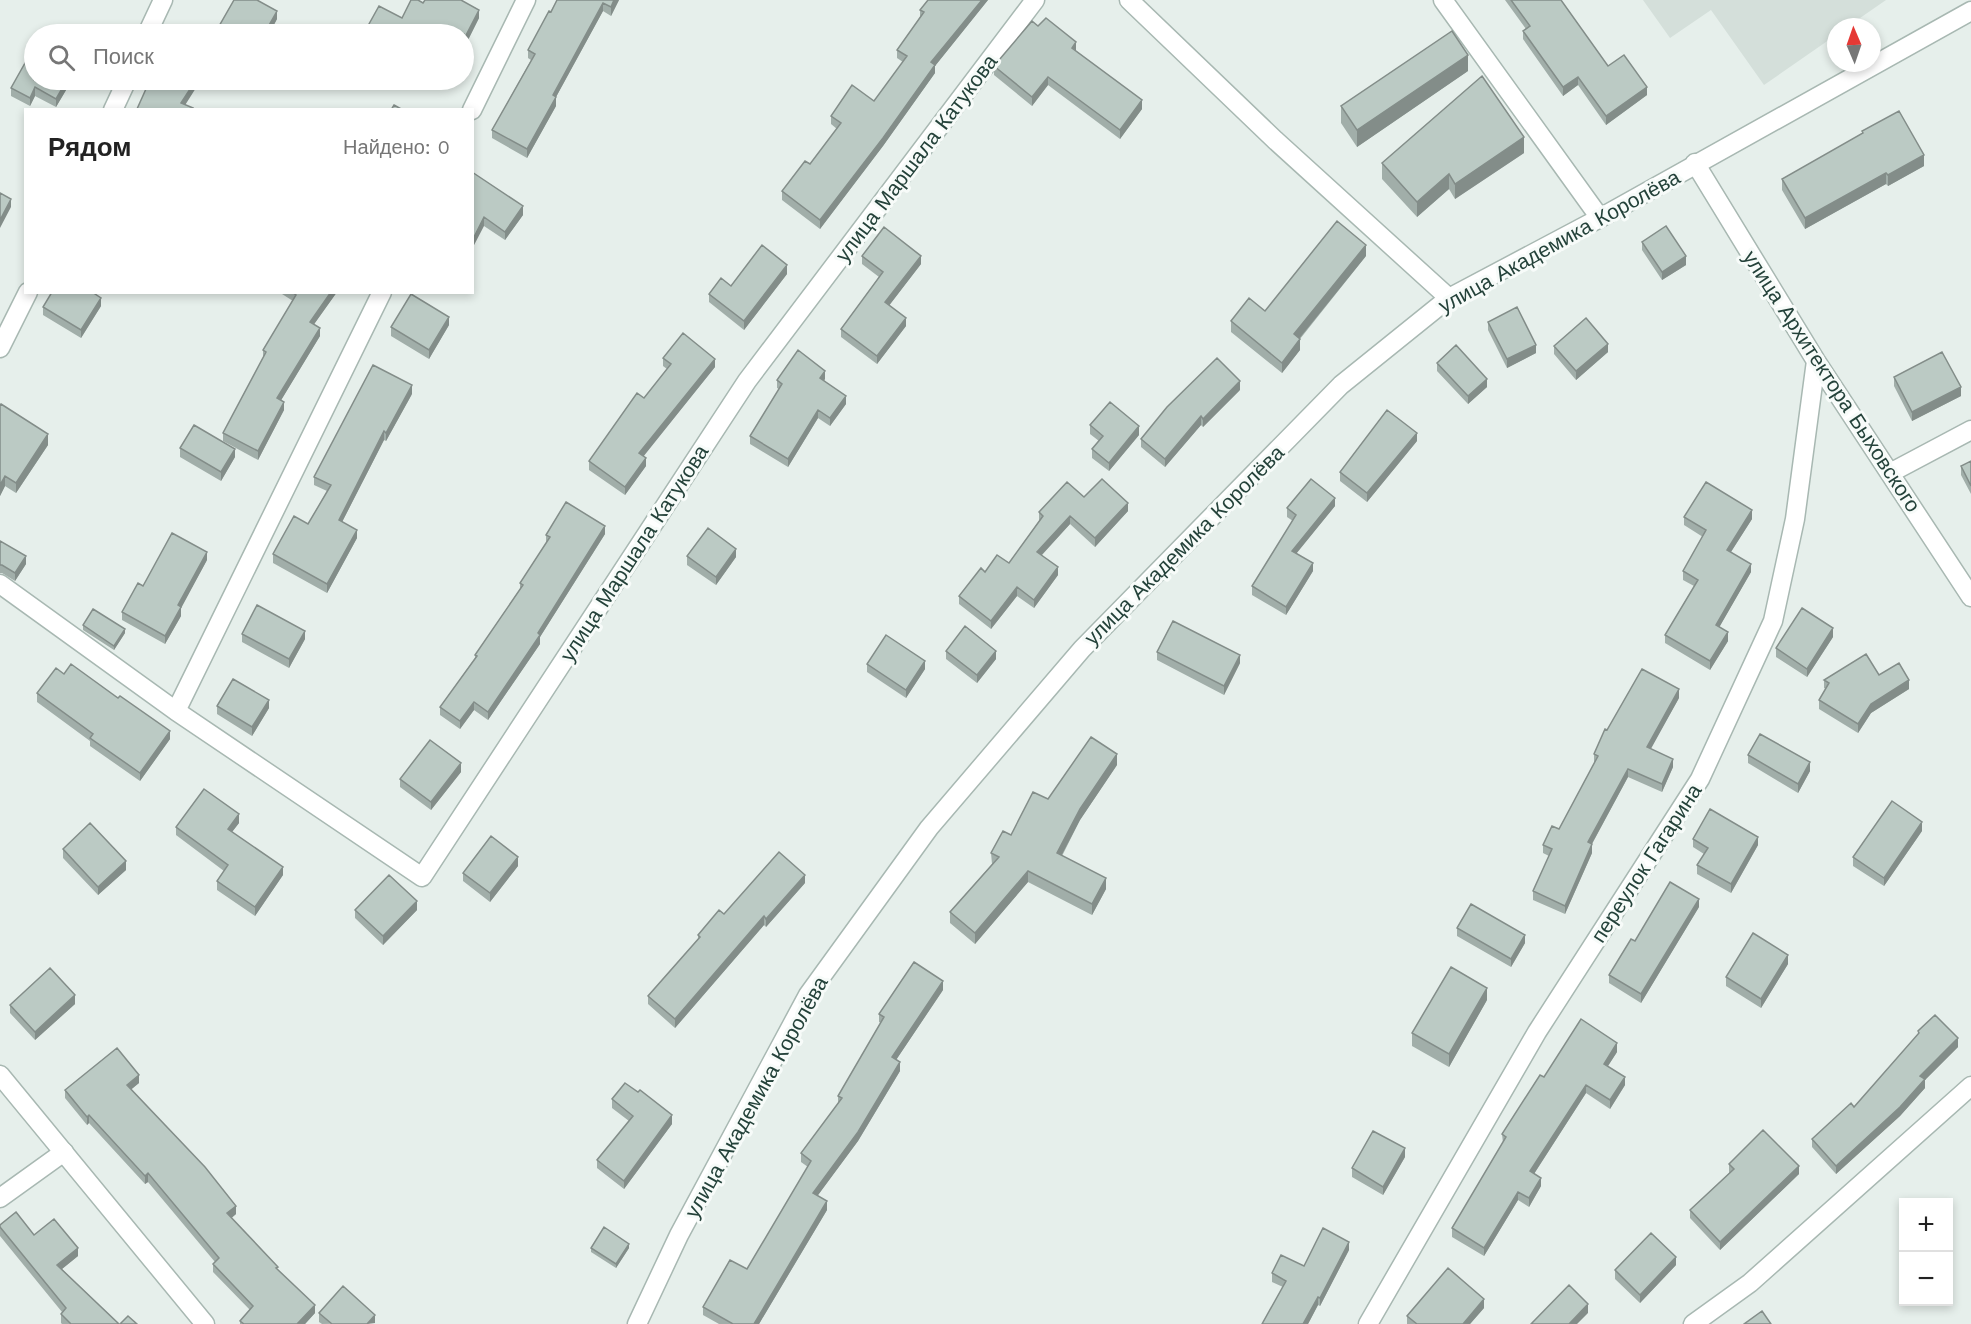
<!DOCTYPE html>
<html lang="ru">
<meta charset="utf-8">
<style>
:root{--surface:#fff;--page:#f2f2f2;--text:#222;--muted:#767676;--line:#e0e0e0}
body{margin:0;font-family:"Work Sans",sans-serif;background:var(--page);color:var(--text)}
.controls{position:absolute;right:18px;bottom:18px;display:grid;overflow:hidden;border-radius:0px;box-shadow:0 3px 9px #0003}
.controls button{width:54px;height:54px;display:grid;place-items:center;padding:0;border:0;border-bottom:2px solid var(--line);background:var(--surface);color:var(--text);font:30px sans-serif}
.compass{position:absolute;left:1827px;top:18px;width:54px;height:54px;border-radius:50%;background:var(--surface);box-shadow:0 3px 9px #0003;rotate:358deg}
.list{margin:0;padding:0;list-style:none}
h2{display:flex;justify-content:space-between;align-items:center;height:78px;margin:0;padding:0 24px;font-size:26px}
h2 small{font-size:20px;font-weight:400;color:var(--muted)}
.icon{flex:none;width:33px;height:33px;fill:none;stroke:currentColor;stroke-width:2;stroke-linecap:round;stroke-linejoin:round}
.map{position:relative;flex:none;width:1971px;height:1324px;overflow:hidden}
.search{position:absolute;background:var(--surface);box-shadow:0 3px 9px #0003;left:24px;top:24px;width:450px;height:66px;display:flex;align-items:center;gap:15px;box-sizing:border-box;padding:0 21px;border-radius:33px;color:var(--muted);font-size:22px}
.panel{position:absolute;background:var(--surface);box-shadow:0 3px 9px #0003;left:24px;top:108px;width:450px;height:186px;border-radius:0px}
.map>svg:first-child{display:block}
.built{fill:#d4dfda}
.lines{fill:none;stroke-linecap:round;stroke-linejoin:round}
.minor-casing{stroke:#a8b8b2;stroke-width:21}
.tertiary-casing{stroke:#a8b8b2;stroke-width:21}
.minor{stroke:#fff;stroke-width:18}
.tertiary{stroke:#fff;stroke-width:18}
.wall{fill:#a1aea9}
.shaded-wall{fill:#838d89}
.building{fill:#bbcac4;stroke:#838d89;stroke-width:1.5}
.labels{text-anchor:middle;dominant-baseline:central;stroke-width:6;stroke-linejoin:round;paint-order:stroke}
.street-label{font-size:21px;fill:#24423a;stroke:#f7fbf9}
</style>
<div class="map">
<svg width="1971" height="1324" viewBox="0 0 1971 1324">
<rect width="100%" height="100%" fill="#e6efeb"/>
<!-- built -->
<path class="built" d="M1643,0h243l-39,27h-11v8l-72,50 -53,-75 -41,28z"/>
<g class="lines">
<!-- minor casing -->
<g class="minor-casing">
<path id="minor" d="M1129,0l146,140 174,158
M1443,0l157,218
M147,34l16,-34
M113,110l14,-30
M472,110l54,-110
M1695,163l121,198 155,236
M0,348l28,-56
M1890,473l81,-43
M0,584l176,127 246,166 325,-496 288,-381
M176,711l206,-419
M0,1198l64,-46
M1368,1324l169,-292 163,-253 73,-158 22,-102 21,-158
M1693,1324l57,-41 221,-197"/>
</g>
<!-- tertiary casing -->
<g class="tertiary-casing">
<path id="tertiary" d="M0,1075l205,249
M637,1324l42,-89 129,-240 121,-167 153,-179 259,-264 108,-87 151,-80 371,-207"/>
</g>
<!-- minor -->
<use href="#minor" class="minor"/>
<!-- tertiary -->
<use href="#tertiary" class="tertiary"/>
</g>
<!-- wall -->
<path class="wall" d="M557,0h62l-8,16 -8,-5 -47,86v9l-29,52 -35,-20v-8l39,-70 -3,-2v-8z
M928,0h60l-53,66v7l-52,73 -63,83 -38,-29v-9l28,-27 27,-35 -6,-5v-8l43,-15 29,-39 -6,-4v-8l23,-33v-7z
M1505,0h56l47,66 39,29 -41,30 -28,-40 -15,11 -40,-57v-8l3,-2z
M423,3l56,15 -15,30v-14h-100v-1l38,-15z
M277,19l-8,15h-51v-6z
M1076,51l66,58 -22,30 -72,-54 -16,21 -38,-31v-9z
M1468,71l-111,76 -16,-24v-17z
M72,80l-16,27 -21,-11 -5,10 -19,-10v-8z
M1862,131l62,35 -36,20 -2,-2 -81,45 -23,-39v-11l80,-45z
M1524,153l-69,46 -6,-10 -32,28 -35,-38v-16z
M472,172l51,43 -18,25 -21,-14z
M1642,242l44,23 -24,15 -20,-30z
M862,256l59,8 -32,41 17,21 -29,38 -36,-27v-8l38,-52 -17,-13z
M1366,256l-66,83v11l-18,23 -51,-41v-11l34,-10z
M787,274l-43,56 -35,-28v-8l22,-8z
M282,292h55l-23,32 6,12 -39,64 3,10 -26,50 -35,-19v-8l40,-74v-9l30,-49 -11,-7z
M101,306l-20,32 -38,-23v-8z
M1488,322l48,31 -29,15 -19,-38z
M449,325l-20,34 -38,-23v-9z
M1554,346l54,6 -32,28 -22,-26z
M663,358l52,9 -72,89 3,10 -21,29 -36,-25v-9l55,-63 23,-29 -4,-3z
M1437,363l50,24 -19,17 -31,-33z
M1894,377l67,19 -49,25 -18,-35z
M825,379l-1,1 22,24 -16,22 -12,-8 -30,49 -38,-23v-8l29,-47 -2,-1v-8z
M1240,390l-37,37 -2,-2 -36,42 -24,-20v-8z
M412,394l-26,47 -2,-1 -42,82 15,16 -30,55 -54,-30v-9l35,-30 19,-33 -13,-6v-8z
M0,406l48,39 -32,48 -11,-7 -5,10z
M1090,425l49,10 -30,36 -17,-13v-9l7,-8 -9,-7z
M1417,441l-50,61 -27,-21v-9z
M180,448l55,9 -14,24 -41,-24z
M1971,461v33l-10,-19v-9z
M1084,497l44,14 -33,36 -25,-23 -28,31 16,20 -24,33 -17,-12 -26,33 -32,-25v-8l26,-24 24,-9 30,-42v-9z
M1335,506l-39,47 17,18 -27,44 -34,-20v-9l41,-65 -6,-4v-9z
M1684,517l68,2 -21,33 20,20 -32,55 9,14 -18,29 -45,-27v-8l29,-49 -11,-6v-9l20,-34 -19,-12z
M605,534l-65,103v7l-52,76 -14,-10 -14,19 -20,-14v-8l35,-49v-3l45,-66v-6l26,-40v-8z
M0,541l26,23 -11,17 -13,-8h-2z
M687,556l49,1 -20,28 -29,-20z
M207,560l-26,47v9l-16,28 -43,-24v-8l21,-26z
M83,625l42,8 -11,17 -31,-20z
M242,634l63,5 -16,29 -47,-26z
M1833,637l-26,40 -31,-20v-9z
M946,651l50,8 -19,24 -31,-24z
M1157,652l83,11 -16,32 -67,-35z
M867,664l58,5 -19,29 -39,-26z
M64,674l106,65 -30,42 -50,-35v-5l-53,-39v-9z
M1879,675l30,14 -38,24 -13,20 -39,-24v-9l7,-11 -2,-1v-8z
M1679,698l-29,51 23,18 -11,25 -34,-15 -36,67v9l-27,61 -32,-14v-9l16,-35 -6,-3v-8l16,-16 36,-66h-1v-9l13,-24z
M217,706l52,2 -17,28 -35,-22z
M1748,755l62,16 -12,22 -50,-30z
M1117,765l-37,55 -18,36 44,33 -14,26 -64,-33 -53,62 -25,-21v-11l42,-48 -1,-11 57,-54z
M461,772l-30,38 -31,-23v-8z
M239,823l-7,9 51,43 -28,41 -38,-26v-9l7,-10 -48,-36v-8z
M1922,831l-38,55 -31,-20v-9z
M1693,839l65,6 -27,48 -34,-19v-9l7,-11 -11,-7z
M63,849l63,21 -28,25 -35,-37z
M518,866l-28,36 -27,-21v-8z
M805,883l-39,44 -2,-2 -89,103 -27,-24v-8l50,-57v-4l26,-21z
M1699,907l-58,96 -32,-20v-8l26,-34z
M355,910h62l-34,35 -28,-27z
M1457,928l68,15 -14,24 -54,-31z
M1788,964l-27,44 -35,-22v-9z
M943,990l-47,70 4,11 -42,70 -41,55 10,14 -68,114h-40l-16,-9v-8l44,-38 61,-102 -7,-5v-9l37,-49v-8l43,-73 -2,-1v-8z
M1487,1000l-38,67 -37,-21v-13z
M75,1004l-40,36 -25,-27v-8z
M1918,1031l40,16 -33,33v8l-25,28 -64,58 -24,-27v-8l42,-32 64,-73z
M1617,1052l-9,14 17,19 -15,24 -24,-16 -52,81 7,12 -12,21 -11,-7 -34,56 -32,-19v-9l51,-85 -1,-9 42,-57z
M139,1083l-8,6 105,125 -5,4 84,95 -10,11h-65v-3l10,-11 -37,-38v-8l2,-2 -67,-80 -3,2 -56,-61 -2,2 -22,-27v-8z
M612,1099l60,25 -48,65 -27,-21v-8l32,-39 -17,-13z
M1405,1157l-22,38 -31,-18v-9z
M1729,1164l70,10 -79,76 -30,-32v-8l39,-37z
M0,1225l34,10 44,21 -16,13 57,55h-57l-1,-1v-9l1,-2 -62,-76z
M591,1248h38l-13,20 -25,-16z
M1349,1250l-29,56 -2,-1 -10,19h-46l21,-37 -11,-5v-9l32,-7z
M1676,1265l-36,38 -25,-24v-9z
M1484,1308l-14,16h-63v-8z
M319,1313l56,10 -53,1 -3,-2z"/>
<!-- shaded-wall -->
<path class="shaded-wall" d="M614,0h5l-8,16v-9z
M982,0h6l-53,66v7l-52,73 -63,83v-9l111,-158z
M603,3v8l-47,86v9l-29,52v-9l26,-54z
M479,10v8l-15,30v-9z
M277,11v8l-8,15h-5z
M1076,42v9l-4,-3z
M1468,55v16l-111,76v-17z
M1048,77v8l-16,21v-9z
M1578,77v8l-15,11v-9z
M67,80h5l-16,27v-8z
M196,80h5l-19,30 -1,-7z
M35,87v9l-5,10v-8z
M1647,87v8l-41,30v-9z
M1142,100v9l-22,30v-9z
M1524,137v16l-69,46v-15z
M1924,155v11l-36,20v-11z
M1886,173v11l-81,45v-11z
M1449,174v15l-32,28v-15z
M11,199v8l-11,21v-8z
M523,206v9l-18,25v-8z
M484,217v9l-12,23v-8z
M1366,245v11l-72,89v-11z
M921,256v8l-36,47v-9z
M1686,256v9l-24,15v-8z
M787,265v9l-43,56v-9z
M331,292h6l-27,38v-8z
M101,298v8l-20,32v-8z
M449,317v8l-20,34v-9z
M906,318v8l-29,38v-8z
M320,328v8l-43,71v-9z
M1300,339v11l-18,23v-10z
M1608,344v8l-32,28v-9z
M1536,345v8l-29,15v-9z
M715,359v8l-76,95v-9z
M825,371v8l-5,7v-8z
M1487,379v8l-19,17v-8z
M1240,381v9l-37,37v-8z
M412,385v9l-26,47v-8z
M1961,387v9l-49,25v-9z
M846,396v8l-16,22v-8z
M284,402v8l-26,50v-9z
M818,410v8l-30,49v-8z
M1201,416v9l-36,42v-8z
M1139,426v9l-30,36v-8z
M384,431v9l-45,88v-8z
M1417,433v8l-50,61v-9z
M48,434v11l-32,48v-10z
M235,449v8l-14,24v-9z
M646,458v8l-21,29v-8z
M5,476v10l-5,10v-11z
M1335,498v8l-43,53v-8z
M1128,503v8l-33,36v-9z
M1752,510v9l-25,39v-8z
M1070,516v8l-33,36v-8z
M605,526v8l-65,103v7l-52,76v-8z
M357,530v8l-30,55v-9z
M736,549v8l-20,28v-8z
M207,552v8l-29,54v-9z
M26,556v8l-11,17v-8z
M1313,563v8l-27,44v-8z
M1751,564v8l-35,61v-8z
M1058,567v8l-24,33v-8z
M1017,587v9l-26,33v-8z
M181,607v9l-16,28v-8z
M1833,628v9l-26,40v-8z
M125,629v4l-11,17v-4z
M305,631v8l-16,29v-9z
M1728,632v9l-18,29v-9z
M996,651v8l-19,24v-8z
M1240,655v8l-16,32v-9z
M925,661v8l-19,29v-8z
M1909,680v9l-38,24 -13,20v-9l13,-20z
M1679,689v9l-32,58v-9z
M269,700v8l-17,28v-9z
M474,702v8l-14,19v-8z
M170,731v8l-30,42v-8z
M1117,754v11l-37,55 -23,44v-11l23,-44z
M1673,759v8l-11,25v-8z
M1810,762v9l-12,22v-9z
M461,763v9l-30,38v-8z
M1628,769v8l-40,74v-9z
M239,814v9l-11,14v-8z
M1922,822v9l-38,55v-8z
M1758,837v8l-27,48v-9z
M1592,844v9l-27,61v-8z
M518,857v9l-28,36v-9z
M126,861v9l-28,25v-8z
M283,867v8l-28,41v-9z
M1028,871v11l-53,62v-11z
M805,875v8l-39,44v-8z
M1106,878v11l-14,26v-11z
M1699,899v8l-58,96v-9z
M417,901v9l-34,35v-9z
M764,916v9l-89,103v-9z
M1525,935v8l-14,24v-8z
M1788,955v9l-27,44v-9z
M943,981v9l-51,76v-9z
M1487,988v12l-38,67v-13z
M75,995v9l-40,36v-8z
M1958,1038v9l-33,33v8l-25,28 -64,58v-8l84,-90z
M1617,1043v9l-13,20v-8z
M900,1062v9l-42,70 -45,61v-9z
M139,1075v8l-12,10v-8z
M1625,1077v8l-15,24v-9z
M1586,1085v8l-56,87v-9z
M89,1115v8l-2,2v-8z
M672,1115v9l-48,65v-8z
M1405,1148v9l-22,38v-8z
M1799,1166v8l-79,76v-8z
M148,1173v9l-3,2v-8z
M1541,1178v8l-12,21v-9z
M1518,1192v8l-34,56v-8z
M827,1201v9l-68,114h-5z
M236,1206v8l-9,8v-9z
M1349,1242v8l-29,56v-8z
M629,1244v4l-13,20v-4z
M78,1248v8l-21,17v-8z
M1676,1257v8l-36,38v-8z
M1318,1297v8l-10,19h-5z
M1484,1299v9l-14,16h-7z
M1588,1304v9l-11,11h-8z
M315,1305v8l-10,11h-8z
M375,1315v8l-8,1z"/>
<!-- building -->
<path class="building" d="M234,0h23l20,11 -13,23h-34l-12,-6z
M411,0h7l5,3 2,-3h36l18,10 -15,29v-5h-41l-12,-6 -4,6h-40l-3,-1 15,-27 23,12z
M557,0h57l-3,7 -8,-4 -50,92 3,2 -29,52 -35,-19 43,-76 -7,-4 21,-39 2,1z
M928,0h54l-51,62 4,3 -52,73 -63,82 -38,-29 23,-30 5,3 31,-41 -10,-7 21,-31 22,16 33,-45 -10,-6 27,-38 -4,-2z
M1511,0h50l47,66 16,-11 23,32 -41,29 -28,-39 -15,10 -40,-56 7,-5z
M1046,18l30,24 -4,6 70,52 -22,30 -72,-53 -16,20 -38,-31 38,-45 6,5z
M1452,31l16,24 -111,75 -16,-24z
M34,47v33h33l-11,19 -21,-12 -5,11 -19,-10z
M1482,76l42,61 -69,47 -6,-10 -32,28 -35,-39z
M150,80h46l-15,23 12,5 -1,2 -55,-1z
M394,105l9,5h-12z
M1899,111l25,44 -36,20 -2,-2 -81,45 -23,-39 81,-46 -1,-2z
M472,172l51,34 -18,26 -21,-15 -12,24z
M0,193l11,6 -11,21z
M1337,221l29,24 -72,89 6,5 -18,24 -51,-42 18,-23 16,13z
M1666,226l20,30 -24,16 -20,-30z
M884,227l37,29 -36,46 21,16 -29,38 -36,-27 42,-57 -21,-16z
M762,245l25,20 -43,56 -35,-27 12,-16 10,8z
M52,292h40l9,6 -20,32 -38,-23z
M292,292h39l-21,30 10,6 -43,70 7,4 -26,49 -35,-18 43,-81 -3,-2 33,-55z
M411,294l38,23 -20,33 -38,-23z
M1517,307l19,38 -29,14 -19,-37z
M1586,318l22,26 -32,27 -22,-25z
M683,333l32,26 -76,94 7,5 -21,29 -36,-26 48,-68 7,5 27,-34 -8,-6z
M1456,345l31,34 -19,17 -31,-33z
M798,350l27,21 -5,7 26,18 -16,22 -12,-8 -30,49 -38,-23 32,-52 -5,-4z
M1942,352l19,35 -49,25 -18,-35z
M1217,358l23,23 -37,38 -2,-3 -36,43 -24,-20 26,-32z
M373,365l39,20 -26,48 -2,-2 -45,89 18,10 -30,54 -54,-30 21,-38 14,8 23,-39 -17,-8z
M1110,402l29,24 -30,37 -17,-14 11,-13 -13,-11z
M1,404l47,30 -32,49 -11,-7 -5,9v-79z
M1387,410l30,23 -50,60 -27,-21z
M194,425l41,24 -14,23 -41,-24z
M1971,461v25l-10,-20z
M1102,479l26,24 -33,35 -25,-22 -33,36 21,15 -24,33 -17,-13 -26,34 -32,-25 22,-28 4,4 12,-17 12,8 34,-47 -4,-4 28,-30 17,15z
M1311,479l24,19 -43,53 21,12 -27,44 -34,-21 44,-71 -9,-7z
M1706,482l46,28 -25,40 24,14 -35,61 12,7 -18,29 -45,-26 33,-55 -15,-9 23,-41 -22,-13z
M566,502l39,24 -67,107 2,2 -52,77 -14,-10 -14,19 -20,-14 37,-51 -2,-1 48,-70 -3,-2 30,-46 -4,-2z
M708,528l28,21 -20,28 -29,-21z
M172,533l35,19 -29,53 3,2 -16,29 -43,-24 16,-29 5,3z
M0,541l26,15 -11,17 -13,-8h-2z
M257,605l48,26 -16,28 -47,-25z
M1802,608l31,20 -26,41 -31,-21z
M93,609l32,20 -11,17 -31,-21z
M1173,621l67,34 -16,31 -67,-34z
M965,626l31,25 -19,24 -31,-24z
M886,635l39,26 -19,29 -39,-26z
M1866,654l13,21 20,-12 10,17 -38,24 -13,20 -39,-24 10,-17 -5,-3z
M71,664l47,34 2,-2 50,35 -30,42 -50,-35 3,-4 -56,-41 19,-25 8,6z
M1642,669l37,20 -32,58 26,12 -11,25 -34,-15 -40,73 4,2 -27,62 -32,-15 19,-42 -9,-4 9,-19 7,3 39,-73 -4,-2 11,-25 2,1z
M233,679l36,21 -17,27 -35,-21z
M1760,734l50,28 -12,22 -50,-29z
M1091,737l26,17 -37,55 -23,44 49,25 -14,26 -64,-33 -53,62 -25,-21 49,-55 -8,-4 12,-22 8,4 22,-43 15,7z
M430,740l31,23 -30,39 -31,-23z
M204,789l35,25 -11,15 55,38 -28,40 -38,-26 11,-16 -52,-38z
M1892,801l30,21 -38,56 -31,-21z
M1710,809l48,28 -27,47 -34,-19 11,-17 -15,-9z
M90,823l36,38 -28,26 -35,-38z
M491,836l27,21 -28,36 -27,-20z
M779,852l26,23 -39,44 -2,-3 -89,103 -27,-23 52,-59 -2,-2 21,-25 5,4z
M389,875l28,26 -34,35 -28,-26z
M1670,882l29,17 -58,95 -32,-19 22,-36 4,2z
M1471,904l54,31 -14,24 -54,-31z
M1753,933l35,22 -27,44 -35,-22z
M914,962l29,19 -51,76 8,5 -42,70 -45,61 14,8 -73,123h-21l-30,-17 27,-47 17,9 64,-108 -10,-8 41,-55 -4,-2 46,-79 -5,-3z
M1451,967l36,21 -38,66 -37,-21z
M50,968l25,27 -40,37 -25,-27z
M1935,1015l23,23 -38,38 5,3 -25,28 -64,59 -24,-27 39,-36 3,4 65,-74 -1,-2z
M1581,1019l36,24 -13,21 21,13 -15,23 -24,-15 -56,86 11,7 -12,20 -11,-6 -34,56 -32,-20 54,-91 -4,-3 38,-59 4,2z
M117,1048l22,27 -12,10 78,82 31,39 -9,7 51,54 -2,1 39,37 -18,19h-53l-4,-3 13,-15 -40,-42 6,-6 -71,-85 -3,3 -56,-61 -2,2 -22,-27z
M625,1083l13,9 2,-2 32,25 -48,66 -27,-21 36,-44 -21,-17z
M1763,1130l36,36 -79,76 -30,-32 44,-41 -5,-5z
M1373,1131l32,17 -22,39 -31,-19z
M16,1212l18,23 20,-16 24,29 -21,17 62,59h-48l-10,-10 5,-6 -66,-81v-2z
M604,1227l25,17 -13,20 -25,-16z
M1323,1228l26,14 -29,56 -2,-1 -15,27h-41l24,-43 -14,-8 9,-18 23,11z
M1651,1233l25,24 -36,38 -25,-25z
M1448,1268l36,31 -21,25h-46l-10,-8z
M1569,1285l19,19 -19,20h-38z
M343,1286l32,29 -8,9h-35l-13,-11z
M1762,1311l9,13h-27z
M128,1316l9,8h-17z"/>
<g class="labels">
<!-- street labels -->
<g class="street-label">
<text transform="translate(916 158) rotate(-53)">улица Маршала Катукова</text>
<text transform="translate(1559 241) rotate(-29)">улица Академика Королёва</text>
<text transform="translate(1832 381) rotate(57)">улица Архитектора Быховского</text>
<text transform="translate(1184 545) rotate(-45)">улица Академика Королёва</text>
<text transform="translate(634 553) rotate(-57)">улица Маршала Катукова</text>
<text transform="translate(1646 863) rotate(-57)">переулок Гагарина</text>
<text transform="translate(756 1097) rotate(-61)">улица Академика Королёва</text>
</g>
</g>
</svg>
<div class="controls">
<button>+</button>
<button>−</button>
</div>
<svg class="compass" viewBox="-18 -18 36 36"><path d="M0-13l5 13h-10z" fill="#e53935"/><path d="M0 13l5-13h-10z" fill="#767676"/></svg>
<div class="search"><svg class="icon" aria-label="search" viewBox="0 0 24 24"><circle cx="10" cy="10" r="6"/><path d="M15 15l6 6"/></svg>Поиск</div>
<section class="panel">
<h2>Рядом<small>Найдено: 0</small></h2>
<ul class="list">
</ul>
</section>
</div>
